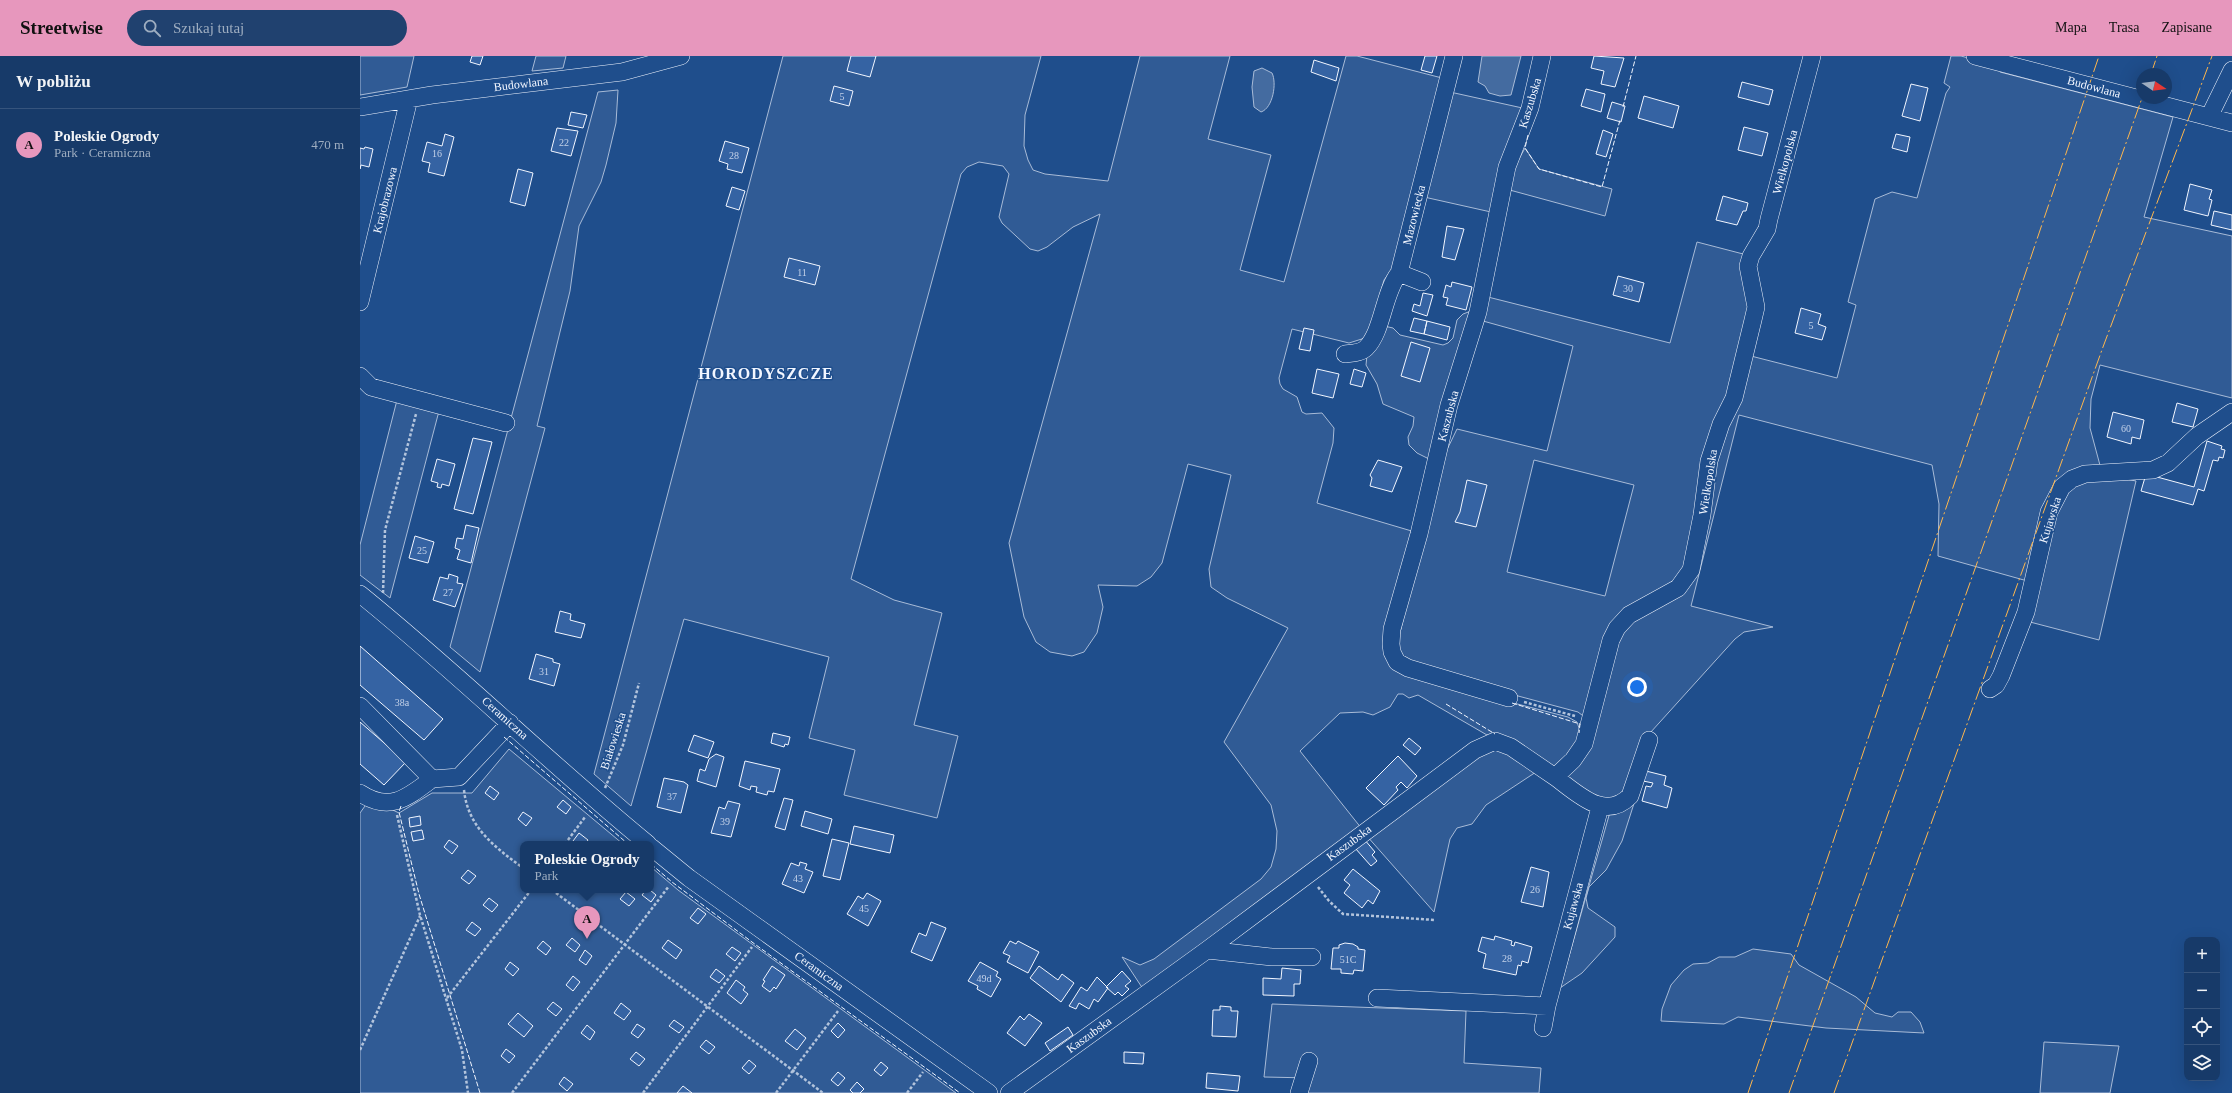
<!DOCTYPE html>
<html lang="pl">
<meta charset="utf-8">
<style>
:root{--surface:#173a69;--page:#20416f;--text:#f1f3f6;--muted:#9eadc0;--line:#36547d;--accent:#e797bd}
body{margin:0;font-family:"Times New Roman",serif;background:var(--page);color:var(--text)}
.controls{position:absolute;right:12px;bottom:12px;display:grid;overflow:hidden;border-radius:8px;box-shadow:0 4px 16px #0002}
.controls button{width:36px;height:36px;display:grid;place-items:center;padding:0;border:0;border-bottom:1px solid var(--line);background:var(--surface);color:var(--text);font:20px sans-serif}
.compass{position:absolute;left:1776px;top:12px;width:36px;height:36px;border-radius:50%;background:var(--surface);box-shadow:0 4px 16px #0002;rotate:103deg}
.you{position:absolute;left:1277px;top:631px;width:14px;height:14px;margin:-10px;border:3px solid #fff;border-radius:50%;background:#1a73e8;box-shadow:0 0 0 6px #1a73e833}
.badge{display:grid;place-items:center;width:26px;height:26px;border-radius:50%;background:var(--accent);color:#111;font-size:13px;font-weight:700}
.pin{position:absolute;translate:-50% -33px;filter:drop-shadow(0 1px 2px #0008)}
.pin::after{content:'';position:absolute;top:21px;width:14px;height:12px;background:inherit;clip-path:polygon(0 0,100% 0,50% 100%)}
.popup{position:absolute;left:160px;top:785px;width:134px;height:52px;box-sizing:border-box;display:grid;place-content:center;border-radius:8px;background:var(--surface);filter:drop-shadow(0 1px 3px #0005);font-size:13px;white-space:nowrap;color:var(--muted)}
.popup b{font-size:15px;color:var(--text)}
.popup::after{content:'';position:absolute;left:50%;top:100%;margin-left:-8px;border:8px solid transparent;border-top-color:var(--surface)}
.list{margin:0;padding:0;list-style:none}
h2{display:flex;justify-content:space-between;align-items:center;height:52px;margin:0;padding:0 16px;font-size:17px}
h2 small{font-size:13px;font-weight:400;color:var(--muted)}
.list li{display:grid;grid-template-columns:26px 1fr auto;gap:12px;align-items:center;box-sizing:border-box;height:72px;padding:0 16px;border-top:1px solid var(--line)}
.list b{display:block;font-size:15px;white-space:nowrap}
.list p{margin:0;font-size:13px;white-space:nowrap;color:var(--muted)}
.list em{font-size:13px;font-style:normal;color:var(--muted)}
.icon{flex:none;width:22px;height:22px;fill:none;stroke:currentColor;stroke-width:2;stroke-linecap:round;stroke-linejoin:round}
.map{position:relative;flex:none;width:1872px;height:1037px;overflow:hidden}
header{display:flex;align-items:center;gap:24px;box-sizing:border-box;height:56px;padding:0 20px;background:var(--accent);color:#111}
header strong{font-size:19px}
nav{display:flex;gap:22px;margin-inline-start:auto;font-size:14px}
.search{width:280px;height:36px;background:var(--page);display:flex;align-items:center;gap:10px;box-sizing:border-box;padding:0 14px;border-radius:22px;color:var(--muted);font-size:15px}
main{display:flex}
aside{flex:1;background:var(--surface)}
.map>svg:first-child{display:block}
.built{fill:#305b95;stroke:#a8bbd7;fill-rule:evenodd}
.water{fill:#446ba0;stroke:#a8bbd7}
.building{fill:#3563a3;stroke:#f2f6ff}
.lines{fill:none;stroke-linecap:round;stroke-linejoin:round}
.minor-casing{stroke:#f2f6ff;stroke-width:18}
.path{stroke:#b3c4dc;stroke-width:2.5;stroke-dasharray:3 2;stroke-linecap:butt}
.minor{stroke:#1f4e8c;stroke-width:17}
.fence{stroke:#f2f6ff;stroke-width:1;stroke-dasharray:5 2;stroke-linecap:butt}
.power{stroke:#ffb74d;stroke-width:1;stroke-dasharray:14 3 2 3;stroke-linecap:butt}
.labels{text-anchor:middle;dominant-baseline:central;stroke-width:3;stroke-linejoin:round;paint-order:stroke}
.number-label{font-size:10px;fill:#c3d1e8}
.street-label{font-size:12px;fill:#f2f6ff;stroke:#1f4e8c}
.district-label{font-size:16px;font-weight:bold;letter-spacing:1px;fill:#f2f6ff;stroke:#1f4e8c}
</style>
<header>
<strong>Streetwise</strong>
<div class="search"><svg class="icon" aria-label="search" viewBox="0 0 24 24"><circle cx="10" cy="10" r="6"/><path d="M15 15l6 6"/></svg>Szukaj tutaj</div>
<nav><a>Mapa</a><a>Trasa</a><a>Zapisane</a></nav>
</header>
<main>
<aside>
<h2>W pobliżu<small></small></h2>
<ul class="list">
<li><span class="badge">A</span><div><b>Poleskie Ogrody</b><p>Park · Ceramiczna</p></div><em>470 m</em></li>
</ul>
</aside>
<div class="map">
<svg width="1872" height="1037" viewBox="0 0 1872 1037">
<rect width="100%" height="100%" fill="#1f4e8c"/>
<!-- built -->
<path class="built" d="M0,0h54l-7,31 -47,8z
M176,0h30l-3,12 -31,3z
M423,0h258l-16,59 -1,31 4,14 5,10 12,4 63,7 32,-125h90l-22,83 63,16 -31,115 44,12 62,-226h11l85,22 -48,188 -10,14 -14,49 -5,9 -16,5 -57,-14 -13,49 1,6 3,5 14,8 5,15 4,2 16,-1 12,15 -1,15 -16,60 98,29 -22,132 101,34 74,19 9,5 3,9 -3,17 -23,19 -60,-31 -7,-1 -69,-40 -9,3 -6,-4h-5l-8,13 -17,8 -10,-3 -23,1 -40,38 62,78 -217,163 -23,-35 18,8 14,-6 107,-80 10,-12 5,-18 1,-18 -6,-26 -47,-63 64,-114 -61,-30 -16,-11 -2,-18 22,-94 -43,-11 -26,99 -11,14 -14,9 -39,-1 5,22 -6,26 -13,19 -12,4 -22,-4 -14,-10 -12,-25 -15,-74 91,-329 -27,13 -26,20 -9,4 -8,-2 -28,-26 -3,-6 10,-43 -6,-8 -24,-4 -12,5 -6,7 -110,405 43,21 48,13 -28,112 44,11 -21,82 -93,-23 11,-45 -46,-12 20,-81 -145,-38 -53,187 -37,-32z
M1591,0h10l40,11 -1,5 173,45 -29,100 88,19v162l-132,-33 -9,34 -1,29 11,41 -30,6 -40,107 -93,-26 1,-52 -7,-39 -193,-50 -48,191 82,21 -29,5 -9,7 -85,94 -21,57 -20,13 -46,-24 51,-135 17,-23 41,-23 34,-96 41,-147 90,23 19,-73 -8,-3 27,-103 17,-7 25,6 29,-105 4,-6 -6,-4z
M258,34l-2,33 -10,42 -5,17 -22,44 -9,65 -33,135 8,2 -65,244 -30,-25 148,-555z
M1090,36l77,17 -36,103 -67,-15z
M1165,92l14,21 73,20 -7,27 -99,-27 7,-19z
M1337,186l50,13 5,50 -65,267 -66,45 -34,102 -9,-7 -161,-43 -21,-20 46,-189 15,-31 90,22 26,-105 -90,-25 1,-25 186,47zM1174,404l100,25 -29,111 -98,-24z
M1111,255l-40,149 -14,-7 -8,-8 -1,-8 5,-11 1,-9 -31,-13 -6,-20 -11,-19 1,-10 17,-29 9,2 7,7 43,10 5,-2 5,-5 4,-18 6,-6z
M37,344l42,11 -49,187 -30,-23v-30z
M1755,421l21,4 -37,159 -69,-18 28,-121 18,-19z
M149,693l114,95h-100v46h128v-23l27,23 278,203h-596v-280l10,-14 29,14 33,-20h40z
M1140,693l36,23 -50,33 -14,19 -15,4 -7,11 -16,73 -68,-77 116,-81z
M1277,738l-15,47 -16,29 -17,17 -3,11 2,10 27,19v10l-33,36 -22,15 50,-176z
M1393,893l38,5 8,11 57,32 19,16 17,4 6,-5h13l9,10 4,11 -98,-5 -88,-11 -14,7 -63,-3 1,-12 9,-24 13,-15 9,-6 15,-1 11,-6h16z
M912,948l194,7 -2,52 77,5 -2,25h-233l4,-15 -46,-1z
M1684,986l75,4 -9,47h-70z"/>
<!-- water -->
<path class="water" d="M1122,0h39l-10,39 -11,1 -11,-3 -4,-7 -7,-4z
M902,12l10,5c5,10 1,35 -11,39l-7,-5 -2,-20 2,-16z"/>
<!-- building -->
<path class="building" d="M112,0h11l-3,9 -10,-3z
M491,0h25l-6,21 -23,-6z
M1065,0h12l-5,17 -11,-3z
M1234,0l30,2 -9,29 -14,-3 3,-13 -13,-3z
M954,4l25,8 -3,13 -25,-9z
M1382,26l31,8 -4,15 -31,-8z
M1551,28l17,4 -8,33 -18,-5z
M474,30l19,5 -4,15 -19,-5z
M1226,33l19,5 -4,18 -20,-6z
M1284,40l35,10 -6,22 -35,-10z
M1252,46l13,4 -4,16 -14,-4z
M211,56l16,3 -4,13 -15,-3z
M1384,71l24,6 -6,23 -24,-6z
M197,72l21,3 -7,25 -20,-5z
M1243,74l10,4 -7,23 -10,-3z
M85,78l9,3 -10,39 -16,-4 2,-9 -8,-2 5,-19 15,4z
M1536,78l14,3 -3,15 -15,-4z
M365,85l24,7 -7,25 -15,-4 1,-5 -9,-3z
M5,91l8,2 -4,18 -8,-2 -1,4v-21l4,1z
M158,113l15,4 -8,33 -15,-4z
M1830,128l22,6 -3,9 3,1 -4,16 -24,-6z
M372,131l13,4 -6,19 -13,-4z
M1363,140l25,7 -2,8h-3l-6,14 -21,-5z
M1854,155l18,4v15l-21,-5z
M1087,170l17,3 -9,31 -13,-3z
M429,202l31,8 -5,19 -31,-8z
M1258,220l26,7 -5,19 -26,-7z
M1092,226l20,5 -6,23 -20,-5 2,-7 -5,-1 3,-12 5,2z
M1063,237l10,2 -6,21 -15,-5 2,-7 6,2z
M1441,252l20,6 -3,10 8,3 -4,13 -27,-7z
M1054,262l13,3 -3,13 -14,-3z
M1067,265l23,6 -3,13 -23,-6z
M944,272l10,2 -4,21 -11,-2z
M1051,286l19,6 -10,34 -19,-6z
M957,313l22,5 -6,24 -21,-5z
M994,313l12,4 -4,14 -12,-3z
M1817,347l21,6 -5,18 -21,-5z
M1753,356l31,8 -4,19 -8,-2 -1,7 -24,-7z
M113,382l19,4 -19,72 -19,-5z
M1847,385l15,5 -1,3 4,1 -2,8 -4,-1 -1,4 -5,-1 -9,31 -6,-2 -5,16 -52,-14 5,-17 48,13z
M77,403l18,5 -6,22 -7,-2 -1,4 -4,-1 1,-4 -7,-2z
M1018,404l24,7 -10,25 -22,-6 2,-8 -2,-3z
M1107,424l20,5 -11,42 -21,-5 5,-10z
M106,469l13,3 -8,35 -14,-4 3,-9 -5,-2 2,-10 6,1z
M55,480l19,6 -6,21 -19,-5z
M89,518l9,3 -1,6 6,1 -8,23 -22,-7 7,-23 8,2z
M200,555l11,3 -1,6 15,4 -4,14 -26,-6z
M0,590l83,73 -19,21 -64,-55z
M176,598l17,5v3l7,2 -6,22 -25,-7z
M0,666l46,40 -22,23 -24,-21z
M413,677l17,4 -2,8 -3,-1 -1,3 -13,-4z
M334,679l20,7 -6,16 -20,-7z
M1049,682l12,10 -6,7 -12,-10z
M356,698l8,3 -8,30 -19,-6 3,-12 5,2 4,-12z
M1038,700l19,20 -10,12 -6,-6 -5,5 2,3 -14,15 -18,-17z
M385,705l35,8 -6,23 -6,-1 -1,4 -11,-3 1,-5 -6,-1 -1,4 -11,-4z
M1286,715l20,5 -2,9 8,3 -5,20 -25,-7 4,-15 5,1 2,-4 -10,-2z
M304,722l20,4 4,3 -7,28 -24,-6z
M130,730l9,7 -5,7 -9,-7z
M424,742l9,2 -8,30 -10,-3z
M203,744l8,7 -5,7 -9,-7z
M368,745l12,3 -9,33 -20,-4 8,-26 6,2z
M445,755l27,8 -4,15 -27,-8z
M163,756l9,6 -6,8 -8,-7z
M60,760l1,9 -11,2 -1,-9z
M494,770l40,9 -4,18 -40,-9z
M62,774l2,9 -11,2 -2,-9z
M219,777l9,7 -3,4h-7l-5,-3z
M472,783l17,4 -9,37 -17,-4z
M1004,783l11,13 -3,3 5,6 -6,5 -16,-18z
M89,784l9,6 -6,8 -8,-7z
M440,806l7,2 -2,5 8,3 -9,21 -22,-9 9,-21 8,3z
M1171,811l18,5 -6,35 -22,-5z
M993,813l27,22 -7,13 -5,-4 -6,8 -18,-15 6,-8 -6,-5z
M108,814l8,6 -7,8 -8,-6z
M286,834h4l6,5 -5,7 -9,-7z
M266,836l9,7 -6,7 -9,-7z
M507,837l14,8 -13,25 -21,-12 11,-18 5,3z
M129,842l9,7 -6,7 -9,-7z
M338,852l8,6 -8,10 -8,-6z
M112,866l9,7 -6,7 -9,-6z
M571,866l15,6 -14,33 -21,-9 8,-19 7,3z
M1135,880l17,5 -1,4 3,1 1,-4 17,5 -4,16 -6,-2 -1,5 -3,-1 -2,10 -33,-7 3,-14 -8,-3 4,-14 12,3z
M212,882l8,7 -5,7 -9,-7z
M308,884l14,10 -6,9 -14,-11z
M183,885l8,7 -5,7 -9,-7z
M650,885l6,3 2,-3 21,11 -11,21 -21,-11 3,-6 -7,-3z
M985,887l8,1 5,3v2l7,1 -2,21 -9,-1 -1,4 -12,-1v-4h-10l2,-21h6v-3z
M372,891l9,6 -6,8 -9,-7z
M225,894l7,6 -6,9 -7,-5z
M150,906l9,7 -6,7 -8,-7z
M620,906l18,10 -2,4 5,3 -10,18 -14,-8 1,-3 -10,-5z
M412,910l13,9 -9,14 -2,-2 -4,5 -8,-6 3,-5 -2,-1z
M679,910l19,14 4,-6 12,9 -13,19 -31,-24z
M922,912l19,2 -1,14h-6v12l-31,-1v-17l18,1z
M356,913l9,7 -6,7 -9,-6z
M762,915l9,10 -6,5 4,3 -7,7 -4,-4 -3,3 -9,-8z
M213,920l7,6 -7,9 -7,-6z
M737,921l11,11 -10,14 -4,-3 -5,10 -10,-6 -3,6 -7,-3 12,-19 6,4z
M376,924l9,7 -2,3 5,4 -7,10 -14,-11z
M193,946l9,7 -6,7 -9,-7z
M261,947l10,8 -7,9 -10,-7z
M860,950l11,1v4h7l-2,26 -24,-1 1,-26h7z
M158,957l15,13 -9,11 -16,-13z
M669,958l13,9 -17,23 -18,-13 13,-17 4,4z
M314,964l10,7 -5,6 -10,-7z
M478,967l7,7 -7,8 -7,-7z
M277,968l8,5 -7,9 -7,-5z
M227,969l8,7 -5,8 -9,-7z
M708,971l5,8 -23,16 -5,-8z
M435,973l11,9 -9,12 -12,-9z
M346,984l9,7 -6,7 -9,-7z
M146,993l9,7 -6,7 -8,-7z
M276,996l9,7 -6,7 -9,-7z
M764,996l20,1 -1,11 -19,-1z
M389,1004l7,6 -7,8 -7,-6z
M521,1006l7,6 -7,8 -7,-6z
M478,1016l7,6 -7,8 -7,-6z
M847,1017l33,3 -2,15 -32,-3z
M204,1021l9,7 -6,7 -8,-7z
M497,1026l7,7 -4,4h-7l-3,-3z
M323,1030l9,7h-15z"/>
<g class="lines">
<!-- minor casing -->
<g class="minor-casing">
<path id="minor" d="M1615,0l234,61 23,-47
M0,51l72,-12 190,-23 59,-16
M1849,61l23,6
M1039,217l23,9
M0,246l49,-203
M985,298c7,-1 16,-1 21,-6 17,-17 17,-54 33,-75l55,-217
M0,320l11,11 135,36
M0,538c99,80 189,169 288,250
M1630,633l6,-4 5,-9 25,-64 23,-100 13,-25 10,-8 13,-5 68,-4 15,-7 29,-27 35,-24
M1149,642l-101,-30 -11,-6 -5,-10 -1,-8 1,-15 27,-95 30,-129 29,-93 29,-145 23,-59 12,-52
M0,650l72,73 27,-2 51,-54
M1195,721c22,16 50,45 75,19l19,-56
M0,737c30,20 48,4 72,-14
M291,791l38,31 300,215
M847,894l65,7h40
M1017,942l170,8
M1183,972l4,-22 53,-199
M649,1037l198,-143 268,-200 20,-9 16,6 44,30 18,-17 11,-16 27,-104 6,-12 12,-13 49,-27 13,-18 11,-55 7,-54 12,-37 13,-26 19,-78 3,-13 -8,-41 3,-10 16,-27 2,-10 43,-163
M939,1037l10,-32"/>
</g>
<!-- path -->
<path class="path" d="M23,537l2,-63 31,-116
M1164,646l51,14
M245,732l18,-43 16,-62
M104,734c4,38 31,57 59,78
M37,759l23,100 42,135 6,43
M205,788l20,-27
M958,831l11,14 14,13 92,6
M192,834l271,203
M87,942l84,-108
M0,994l60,-134
M152,1037l157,-207
M283,1037l109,-146
M416,1037l62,-82
M547,1037l16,-21"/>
<!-- minor -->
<use href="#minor" class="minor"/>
<!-- fence -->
<path class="fence" d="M1263,51l13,-51
M1168,79l-3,13 14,21 63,18 18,-67
M1152,647l68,21 -1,9
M1086,648l49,30
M144,681l124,107
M41,750l-2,6 20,82 61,199
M291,808l21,18 84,63 204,148"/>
<!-- power -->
<path class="power" d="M1791,18l6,-18
M1388,1037l351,-1037
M1429,1037l353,-995
M1474,1037l269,-746 109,-291"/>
</g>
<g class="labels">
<!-- number labels -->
<g class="number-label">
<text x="482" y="40">5</text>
<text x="204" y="86">22</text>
<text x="77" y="97">16</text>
<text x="374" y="99">28</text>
<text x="442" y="216">11</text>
<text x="1268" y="232">30</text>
<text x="1451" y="269">5</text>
<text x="1766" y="372">60</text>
<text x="62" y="494">25</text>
<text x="88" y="536">27</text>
<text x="184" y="615">31</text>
<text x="42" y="646">38a</text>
<text x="312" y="740">37</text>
<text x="365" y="765">39</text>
<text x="438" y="822">43</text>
<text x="1175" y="833">26</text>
<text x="504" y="852">45</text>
<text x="1147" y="902">28</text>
<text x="988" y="903">51C</text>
<text x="624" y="922">49d</text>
</g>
<!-- street labels -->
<g class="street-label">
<text transform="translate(161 28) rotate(-7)">Budowlana</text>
<text transform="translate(1734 31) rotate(15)">Budowlana</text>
<text transform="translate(1170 47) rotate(-73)">Kaszubska</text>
<text transform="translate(1425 106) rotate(-75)">Wielkopolska</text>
<text transform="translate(25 144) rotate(-76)">Krajobrazowa</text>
<text transform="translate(1054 159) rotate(-76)">Mazowiecka</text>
<text transform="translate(1088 360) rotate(-75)">Kaszubska</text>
<text transform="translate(1348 426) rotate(-81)">Wielkopolska</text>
<text transform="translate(1690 464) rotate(-72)">Kujawska</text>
<text transform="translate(145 662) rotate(42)">Ceramiczna</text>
<text transform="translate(253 685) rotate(-72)">Białowieska</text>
<text transform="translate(989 787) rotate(-36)">Kaszubska</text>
<text transform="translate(1213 850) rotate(-75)">Kujawska</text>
<text transform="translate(459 915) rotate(36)">Ceramiczna</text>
<text transform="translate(729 979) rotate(-36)">Kaszubska</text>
</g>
<!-- district labels -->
<g class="district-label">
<text x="406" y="317">HORODYSZCZE</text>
</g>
</g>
</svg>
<div class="controls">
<button>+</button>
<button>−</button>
<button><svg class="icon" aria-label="locate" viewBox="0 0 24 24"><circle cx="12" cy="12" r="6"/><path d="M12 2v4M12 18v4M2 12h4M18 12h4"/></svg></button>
<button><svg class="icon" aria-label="layers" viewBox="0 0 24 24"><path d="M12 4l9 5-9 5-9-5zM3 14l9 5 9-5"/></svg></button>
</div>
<svg class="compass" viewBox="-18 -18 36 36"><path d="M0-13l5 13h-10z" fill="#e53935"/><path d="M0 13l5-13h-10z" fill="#9eadc0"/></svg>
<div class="you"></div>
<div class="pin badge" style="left:227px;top:883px">A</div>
<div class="popup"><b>Poleskie Ogrody</b>Park</div>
</div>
</main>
